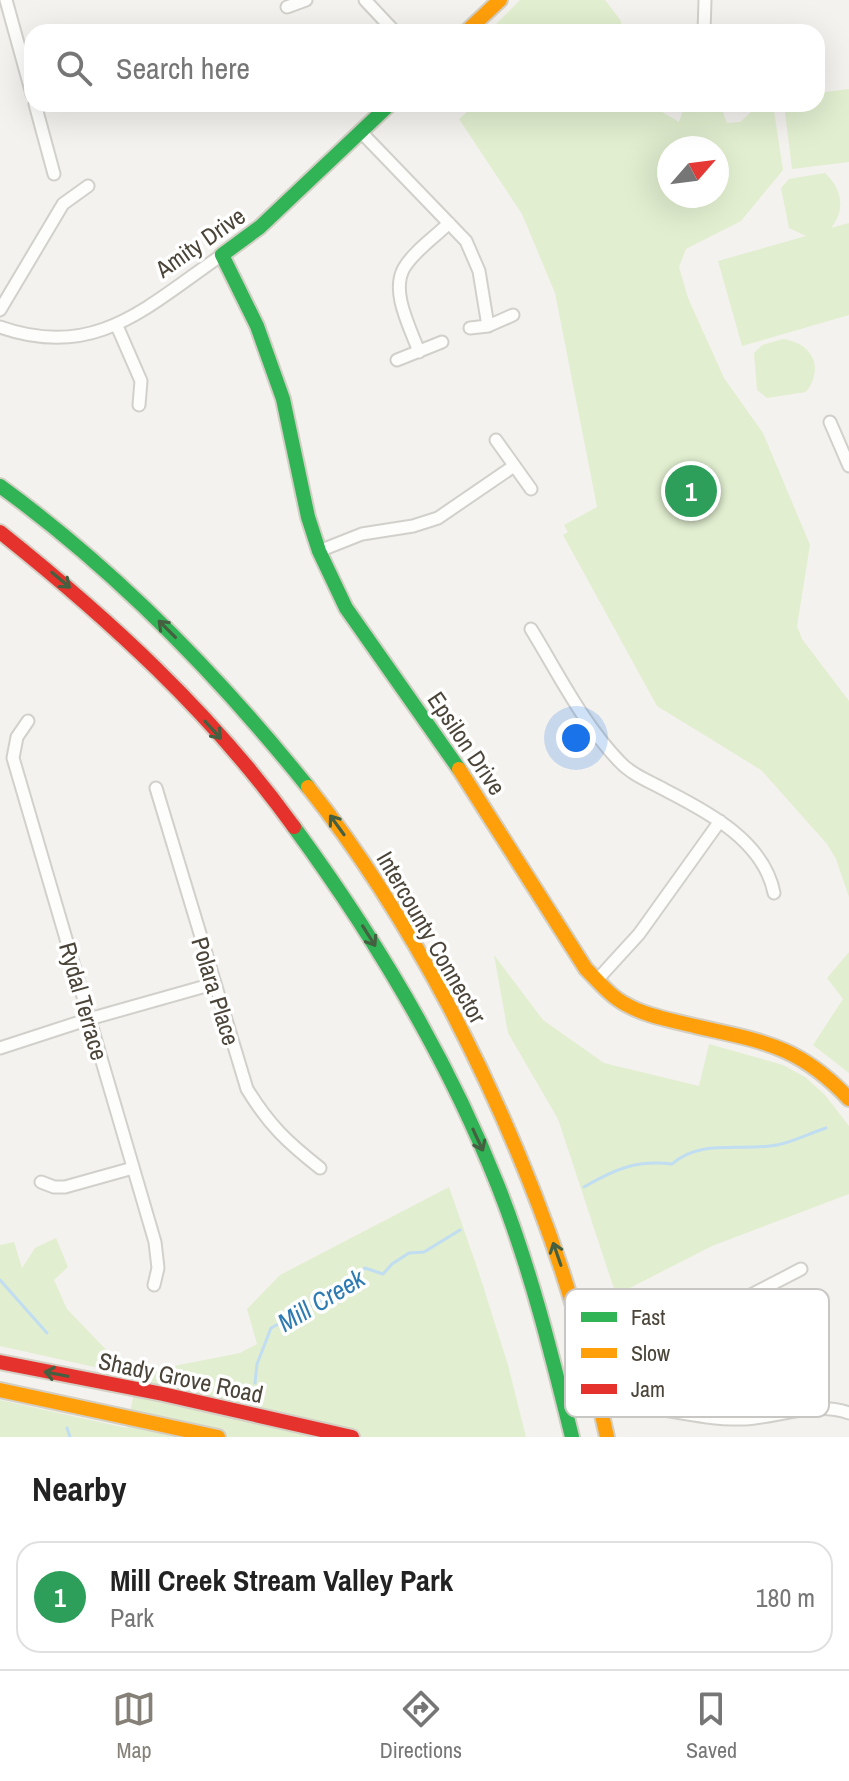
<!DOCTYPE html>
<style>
:root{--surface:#fff;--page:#f2f2f2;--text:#222;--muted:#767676;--line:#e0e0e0;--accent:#868178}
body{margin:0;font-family:"Archivo Narrow",sans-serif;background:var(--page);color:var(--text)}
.compass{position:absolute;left:657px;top:136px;width:72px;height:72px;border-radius:50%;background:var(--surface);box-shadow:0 8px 32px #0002;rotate:62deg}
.you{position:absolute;left:576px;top:738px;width:28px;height:28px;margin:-20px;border:6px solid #fff;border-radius:50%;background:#1a73e8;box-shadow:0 0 0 12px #1a73e833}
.badge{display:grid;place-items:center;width:52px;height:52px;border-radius:50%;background:var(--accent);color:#fff;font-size:26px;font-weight:700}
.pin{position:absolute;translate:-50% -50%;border:4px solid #fff;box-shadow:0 2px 8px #0006}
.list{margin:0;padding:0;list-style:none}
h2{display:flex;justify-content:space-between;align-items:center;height:104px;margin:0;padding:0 32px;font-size:34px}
h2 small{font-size:26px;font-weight:400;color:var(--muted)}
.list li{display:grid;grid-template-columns:52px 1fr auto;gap:24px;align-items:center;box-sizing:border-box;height:112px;margin:0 16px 16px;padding:0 16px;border:2px solid var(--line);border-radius:24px}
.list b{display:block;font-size:30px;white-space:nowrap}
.list p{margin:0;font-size:26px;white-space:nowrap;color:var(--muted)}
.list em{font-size:26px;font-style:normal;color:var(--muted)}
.icon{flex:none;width:44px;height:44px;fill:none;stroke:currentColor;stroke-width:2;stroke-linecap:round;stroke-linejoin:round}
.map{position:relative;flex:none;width:849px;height:1437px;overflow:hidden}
.search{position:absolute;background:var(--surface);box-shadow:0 8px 32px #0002;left:24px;right:24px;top:24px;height:88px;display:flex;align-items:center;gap:20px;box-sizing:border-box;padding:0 28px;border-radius:24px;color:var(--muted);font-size:30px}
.sheet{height:232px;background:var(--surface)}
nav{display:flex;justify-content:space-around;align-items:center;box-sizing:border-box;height:112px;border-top:2px solid var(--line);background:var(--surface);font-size:22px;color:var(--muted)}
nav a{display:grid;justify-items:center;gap:4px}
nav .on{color:var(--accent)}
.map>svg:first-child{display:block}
.green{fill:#e1eecf;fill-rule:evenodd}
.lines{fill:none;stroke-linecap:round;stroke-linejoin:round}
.stream{stroke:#c0ddf1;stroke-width:3}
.street-casing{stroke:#d2d0cb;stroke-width:15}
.fast-casing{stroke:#d3cfc5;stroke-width:18}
.slow-casing{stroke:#d3cfc5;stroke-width:18}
.jam-casing{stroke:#d3cfc5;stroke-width:18}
.street{stroke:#fdfdfc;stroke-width:11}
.fast{stroke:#30b455;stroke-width:14}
.slow{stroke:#ff9f0a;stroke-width:14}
.jam{stroke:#e5322d;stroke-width:14}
.oneway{stroke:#446040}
.labels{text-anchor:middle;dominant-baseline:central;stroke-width:7;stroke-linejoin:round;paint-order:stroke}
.street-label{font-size:24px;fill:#4b4439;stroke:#fff}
.water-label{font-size:26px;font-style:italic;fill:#2e7ab2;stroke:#fff}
.key{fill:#fff;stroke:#c9c7c4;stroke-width:2}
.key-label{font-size:22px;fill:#4b4439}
</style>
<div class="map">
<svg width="849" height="1437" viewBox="0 0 849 1437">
<rect width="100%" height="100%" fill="#f4f2ee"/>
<!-- green -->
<path class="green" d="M520,0h85l16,21 1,11h-134z
M849,89v73l-57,7 -8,-65h33v-11z
M476,104h173l30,18 6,-18h35l7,19 13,-1 20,-18h13l10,66 -42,51 -55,28 -7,18 9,31 36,80 39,55 47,112 -13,81 5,13 47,62v196l-13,-38 -9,-15 -66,-74 -104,-64 -94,-171 5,-3 -4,-7 33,-18 -42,-214 -33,-79 -63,-95zM669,148h48v48h-48z
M825,173c17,16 21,36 6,55l18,-5v92l-107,31 -24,-85 88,-25 -17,-8 -8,-40 8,-9z
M783,339c29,4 42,28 23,53l-39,6 -10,-8 -3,-37 8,-8z
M849,952v121l-36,-28 30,-46 -16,-21z
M494,955l49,65 61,43 95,23 10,-42 74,21 22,12 20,18 24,31v68l-137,52 -96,49 -58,-176 -50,-86z
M449,1187l29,83 30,95 18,72h-526v-37l127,28 11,-55 102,-20 17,-9 -10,-35 33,-34z
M56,1238l12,29 -14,13 13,29 49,51 1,12 -117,-26v-101l14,-3 8,26 13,-20z"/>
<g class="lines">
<!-- stream -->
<path class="stream" d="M584,1187c31,-18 52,-27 88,-23 29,-26 70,-12 105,-19 16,-3 33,-12 49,-17
M0,1280l47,53
M255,1383l2,-19 14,-36 59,-32 35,-28 18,6 9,-10 17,-11 15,-1 36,-22
M67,1428l3,9"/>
<!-- street casing -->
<g class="street-casing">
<path id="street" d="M6,0l26,94
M365,0l30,32
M287,7l19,-7
M704,32l1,-32
M35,104l19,70
M361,132l105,109 13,30 9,55
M0,310l63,-106 25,-18
M117,326l24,55 -2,24
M0,327c96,34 147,-21 222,-72
M470,328l18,-2 25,-11
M419,352c-8,-23 -29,-60 -15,-84 10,-17 31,-31 45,-45
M397,360l45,-18
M830,422l19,44
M496,440l35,49
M319,551l43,-17 51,-8 25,-8 76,-52
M531,629c27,44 52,95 89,133 12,13 31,20 47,29 43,22 97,51 107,102
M28,721l-11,16 -4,21 142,484 3,26 -4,17
M156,788l91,301c22,36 40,53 73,79
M597,980l42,-46 81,-113
M0,1048l89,-29 124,-35
M41,1182l13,5h11l68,-19
M658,1409c29,5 58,11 87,10 35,-2 69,-18 104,-6
M741,1419l-9,-101 19,-23 50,-26"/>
</g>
<!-- fast casing -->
<g class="fast-casing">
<path id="fast" d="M390,104l-130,123 -38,28 35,71 26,73 25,118 11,34 27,57 113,161
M0,486c117,85 218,189 308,301
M294,827c82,112 153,230 204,359 32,81 53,166 74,251"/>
</g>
<!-- slow casing -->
<g class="slow-casing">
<path id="slow" d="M466,32l34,-32
M459,769l127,200c13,13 25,28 41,36 18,10 39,14 59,19 71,17 110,18 163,75
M308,787c55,69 100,142 141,219 72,138 126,279 158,431
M0,1390l218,47"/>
</g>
<!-- jam casing -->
<g class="jam-casing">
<path id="jam" d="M0,532c109,87 212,181 294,295
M0,1362l163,32 189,43"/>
</g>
<!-- street -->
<use href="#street" class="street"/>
<!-- fast -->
<use href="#fast" class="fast"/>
<!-- slow -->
<use href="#slow" class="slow"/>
<!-- jam -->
<use href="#jam" class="jam"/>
</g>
<!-- one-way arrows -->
<defs><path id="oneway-shaft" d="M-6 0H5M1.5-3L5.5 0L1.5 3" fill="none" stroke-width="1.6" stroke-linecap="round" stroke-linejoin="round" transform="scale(2)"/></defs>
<g class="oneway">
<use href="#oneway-shaft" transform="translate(61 580) rotate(40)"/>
<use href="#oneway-shaft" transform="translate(167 629) rotate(-135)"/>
<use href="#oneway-shaft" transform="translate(213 730) rotate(48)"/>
<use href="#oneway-shaft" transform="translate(337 825) rotate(-126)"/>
<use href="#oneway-shaft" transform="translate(369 936) rotate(58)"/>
<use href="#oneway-shaft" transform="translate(478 1140) rotate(65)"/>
<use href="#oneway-shaft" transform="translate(557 1254) rotate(-109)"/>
<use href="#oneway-shaft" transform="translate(56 1374) rotate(-169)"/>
</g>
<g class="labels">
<!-- street labels -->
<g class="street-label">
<text transform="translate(200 242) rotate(-35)">Amity Drive</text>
<text transform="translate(467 743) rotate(56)">Epsilon Drive</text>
<text transform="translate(432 937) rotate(60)">Intercounty Connector</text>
<text transform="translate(216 991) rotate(73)">Polara Place</text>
<text transform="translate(84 1001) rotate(74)">Rydal Terrace</text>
<text transform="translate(181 1377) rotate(12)">Shady Grove Road</text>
</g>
<!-- water labels -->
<g class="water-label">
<text transform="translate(321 1300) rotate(-31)">Mill Creek</text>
</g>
</g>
<!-- legend -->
<rect x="565" y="1289" width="264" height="128" rx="12" class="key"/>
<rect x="581" y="1312" width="36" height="10" fill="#30b455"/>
<rect x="581" y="1348" width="36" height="10" fill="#ff9f0a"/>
<rect x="581" y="1384" width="36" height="10" fill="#e5322d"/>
<g class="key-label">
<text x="631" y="1325">Fast</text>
<text x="631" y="1361">Slow</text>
<text x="631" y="1397">Jam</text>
</g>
</svg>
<svg class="compass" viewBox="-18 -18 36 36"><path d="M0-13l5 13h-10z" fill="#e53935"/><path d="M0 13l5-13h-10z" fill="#767676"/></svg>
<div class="you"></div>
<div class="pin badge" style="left:691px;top:491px;background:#2e9e5b">1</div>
<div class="search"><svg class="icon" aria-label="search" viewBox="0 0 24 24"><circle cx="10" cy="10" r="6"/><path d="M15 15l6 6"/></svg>Search here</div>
</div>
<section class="sheet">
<h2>Nearby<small></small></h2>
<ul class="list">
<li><span class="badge" style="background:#2e9e5b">1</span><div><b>Mill Creek Stream Valley Park</b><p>Park</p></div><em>180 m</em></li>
</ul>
</section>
<nav>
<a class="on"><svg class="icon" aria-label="map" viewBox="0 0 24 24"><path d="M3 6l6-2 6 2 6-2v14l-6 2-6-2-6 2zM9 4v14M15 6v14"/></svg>Map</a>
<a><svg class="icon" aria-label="directions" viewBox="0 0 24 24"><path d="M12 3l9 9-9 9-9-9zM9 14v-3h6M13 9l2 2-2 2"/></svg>Directions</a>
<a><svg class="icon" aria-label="saved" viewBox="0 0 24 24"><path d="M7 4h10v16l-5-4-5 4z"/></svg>Saved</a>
</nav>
